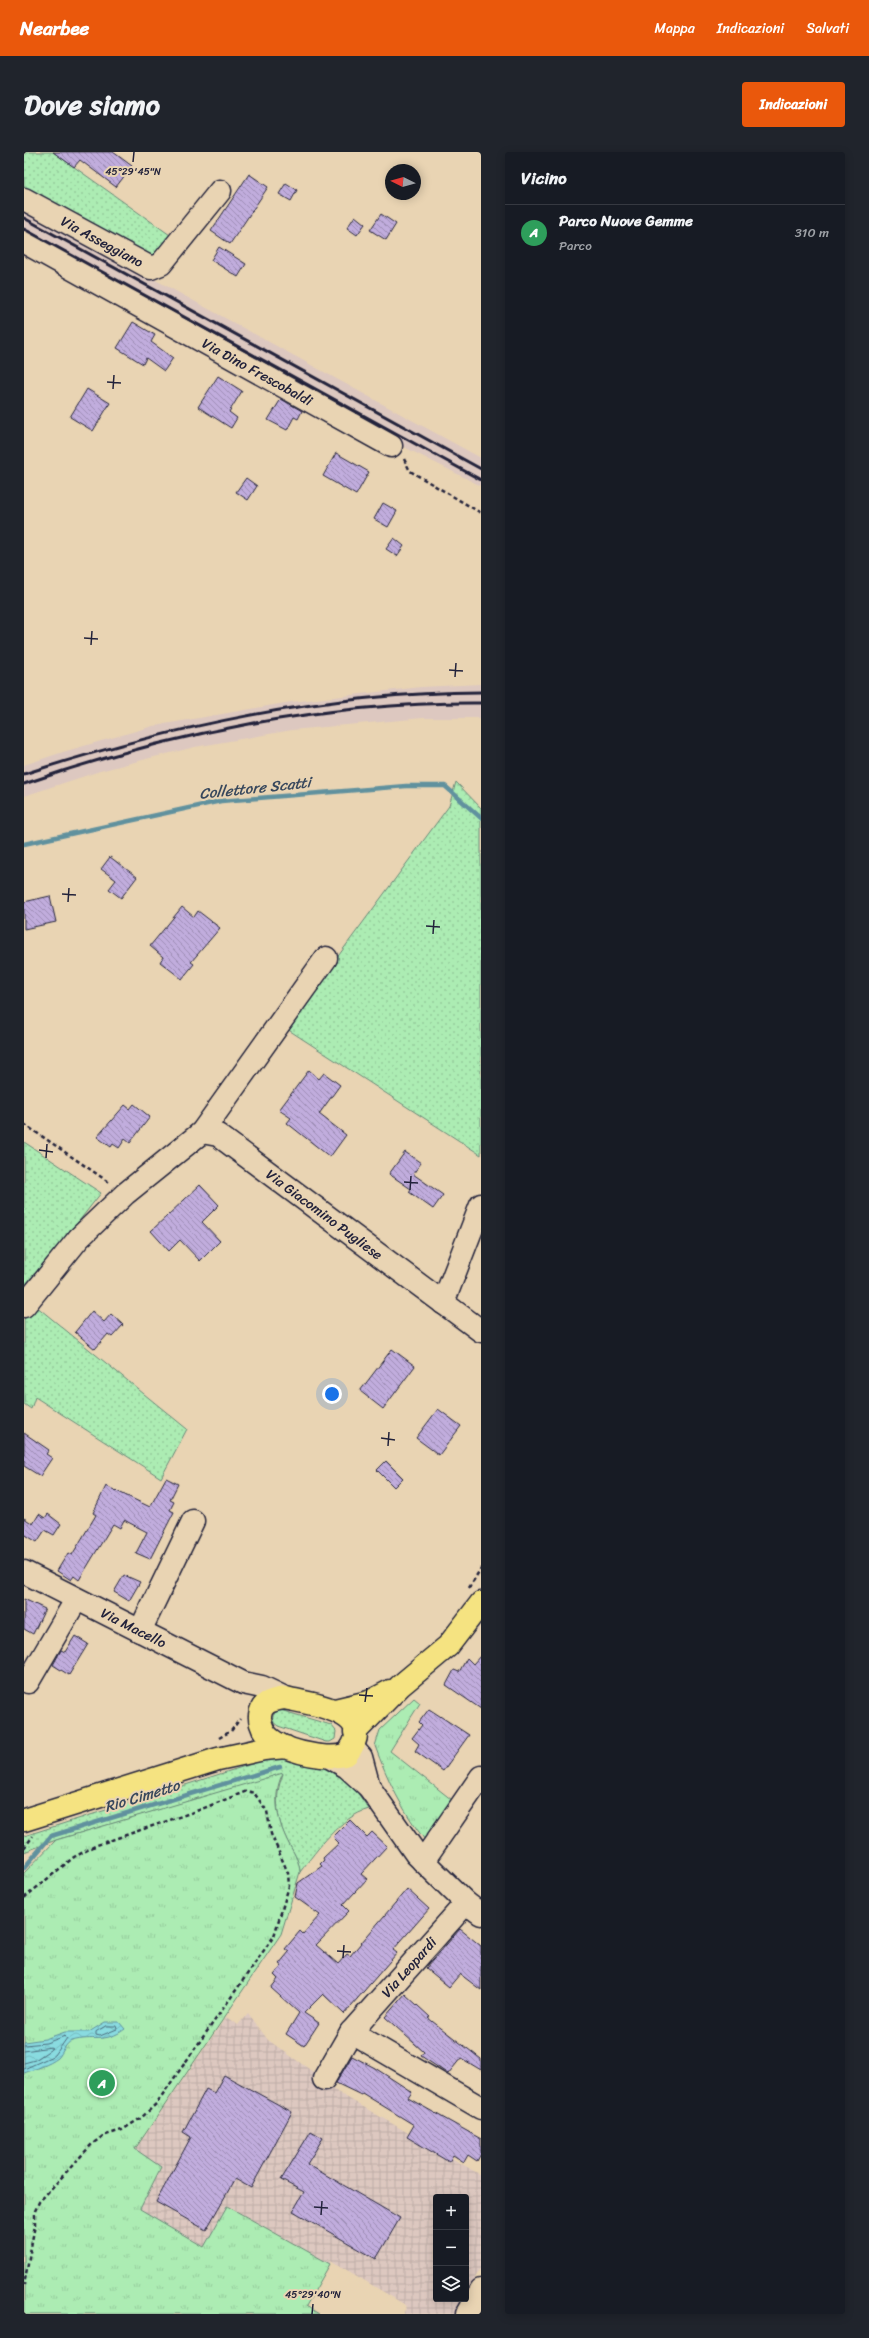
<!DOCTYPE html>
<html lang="it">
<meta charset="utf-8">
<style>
:root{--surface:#171b24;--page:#20242c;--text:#f1f3f6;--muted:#9ea1a6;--line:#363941;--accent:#ea580c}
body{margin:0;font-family:Sriracha,sans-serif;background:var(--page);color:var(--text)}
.controls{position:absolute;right:12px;bottom:12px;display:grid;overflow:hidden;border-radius:4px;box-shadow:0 2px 10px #0003}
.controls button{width:36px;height:36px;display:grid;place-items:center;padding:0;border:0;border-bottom:1px solid var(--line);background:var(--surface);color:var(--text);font:20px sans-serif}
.compass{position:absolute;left:361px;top:12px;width:36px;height:36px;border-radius:50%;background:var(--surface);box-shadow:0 2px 10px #0003;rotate:275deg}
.you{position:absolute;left:308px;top:1242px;width:14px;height:14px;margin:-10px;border:3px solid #fff;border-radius:50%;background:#1a73e8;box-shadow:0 0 0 6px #1a73e833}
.badge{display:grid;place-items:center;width:26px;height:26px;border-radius:50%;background:var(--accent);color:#fff;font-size:13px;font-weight:700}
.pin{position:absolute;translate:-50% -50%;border:2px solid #fff;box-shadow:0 1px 4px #0006}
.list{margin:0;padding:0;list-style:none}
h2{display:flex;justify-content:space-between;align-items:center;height:52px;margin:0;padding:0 16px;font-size:17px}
h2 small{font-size:13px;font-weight:400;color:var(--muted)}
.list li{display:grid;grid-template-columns:26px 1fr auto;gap:12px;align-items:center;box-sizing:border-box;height:56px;padding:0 16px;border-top:1px solid var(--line)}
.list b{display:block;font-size:15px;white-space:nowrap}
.list p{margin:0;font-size:13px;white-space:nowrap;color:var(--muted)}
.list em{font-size:13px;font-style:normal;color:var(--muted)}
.icon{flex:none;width:22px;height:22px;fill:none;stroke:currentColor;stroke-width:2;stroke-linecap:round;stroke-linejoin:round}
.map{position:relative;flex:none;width:457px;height:2162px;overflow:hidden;border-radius:4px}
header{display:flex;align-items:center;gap:24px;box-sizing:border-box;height:56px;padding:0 20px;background:var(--accent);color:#fff}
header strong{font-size:19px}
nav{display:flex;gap:22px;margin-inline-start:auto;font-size:14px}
.intro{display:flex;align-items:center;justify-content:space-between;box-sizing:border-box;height:96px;padding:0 24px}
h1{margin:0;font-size:28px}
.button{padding:10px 18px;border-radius:4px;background:var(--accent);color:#fff;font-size:14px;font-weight:700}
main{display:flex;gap:24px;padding:0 24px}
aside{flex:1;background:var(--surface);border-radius:4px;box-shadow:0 2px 10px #0003}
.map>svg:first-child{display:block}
.built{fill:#ddc8c0}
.industrial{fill:url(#industrial-grid)}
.grass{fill:url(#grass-dots);stroke:#678777}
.park{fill:url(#park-tufts);stroke:#678777}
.water{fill:url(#water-waves);stroke:#60919e}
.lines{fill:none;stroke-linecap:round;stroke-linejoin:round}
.shore{stroke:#4b6c7d;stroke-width:1}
.stream{stroke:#60919e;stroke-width:4.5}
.building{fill:url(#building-back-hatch);stroke:#22223b}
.minor-casing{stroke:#22223b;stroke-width:25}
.major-casing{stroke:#22223b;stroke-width:25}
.path{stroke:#22223b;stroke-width:2.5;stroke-dasharray:4 3;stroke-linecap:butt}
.minor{stroke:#e9d4b3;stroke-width:22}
.major{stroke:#f5e381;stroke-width:22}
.rail{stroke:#22223b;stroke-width:3}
.ticks{fill:none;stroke:#22223b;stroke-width:1.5}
.labels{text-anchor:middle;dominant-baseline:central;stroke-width:4;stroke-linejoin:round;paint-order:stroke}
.street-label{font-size:14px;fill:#22223b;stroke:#e9d4b3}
.water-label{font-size:15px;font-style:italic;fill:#37475c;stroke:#e9d4b3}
.ticks-label{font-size:10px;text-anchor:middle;fill:#22223b;stroke:#e9d4b3;stroke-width:4;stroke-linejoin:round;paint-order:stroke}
</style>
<header>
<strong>Nearbee</strong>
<nav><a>Mappa</a><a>Indicazioni</a><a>Salvati</a></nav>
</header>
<div class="intro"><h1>Dove siamo</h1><a class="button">Indicazioni</a></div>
<main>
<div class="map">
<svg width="457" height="2162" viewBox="0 0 457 2162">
<defs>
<pattern id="industrial-grid" width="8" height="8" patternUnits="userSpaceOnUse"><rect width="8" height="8" fill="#ddc8c0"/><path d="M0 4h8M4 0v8" fill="none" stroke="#bdaca6"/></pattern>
<pattern id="grass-dots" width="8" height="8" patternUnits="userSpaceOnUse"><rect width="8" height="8" fill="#acecb3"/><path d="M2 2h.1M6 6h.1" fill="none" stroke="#94ca9b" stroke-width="1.8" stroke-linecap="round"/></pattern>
<pattern id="park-tufts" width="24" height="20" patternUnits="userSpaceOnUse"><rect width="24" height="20" fill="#acecb3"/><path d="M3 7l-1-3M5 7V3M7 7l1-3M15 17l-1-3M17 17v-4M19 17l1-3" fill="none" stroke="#94ca9b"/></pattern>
<pattern id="water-waves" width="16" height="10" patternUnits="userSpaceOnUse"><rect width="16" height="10" fill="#89dbe0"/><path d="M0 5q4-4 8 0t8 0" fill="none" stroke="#76bcc1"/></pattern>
<pattern id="building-back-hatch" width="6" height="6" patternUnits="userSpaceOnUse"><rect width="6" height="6" fill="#c1addd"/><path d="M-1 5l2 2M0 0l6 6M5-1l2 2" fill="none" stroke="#9c8cb4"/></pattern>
</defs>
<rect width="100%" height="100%" fill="#e9d4b3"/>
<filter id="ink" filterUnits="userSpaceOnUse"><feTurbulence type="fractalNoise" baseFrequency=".025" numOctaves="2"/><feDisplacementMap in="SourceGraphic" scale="8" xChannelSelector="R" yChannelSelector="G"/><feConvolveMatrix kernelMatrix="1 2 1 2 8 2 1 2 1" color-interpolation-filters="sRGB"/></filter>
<g filter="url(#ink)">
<!-- built -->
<path class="built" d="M0,56l457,250v28l-73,-37 -384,-213z
M457,532v34h-58l-131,12 -97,17 -41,10 -54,14 -76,25v-31l39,-13 90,-26 138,-24 130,-15z"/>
<!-- industrial -->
<path class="industrial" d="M224,1861l20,27 48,34 -1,5 166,96v93l-15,25v-96h-30v102h26l-1,3 15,9 -1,3h-72l4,-8 -75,-45 -2,3 -102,-58 -24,41 -65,-38 22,-41 -26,-18 91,-133 12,8z"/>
<!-- grass -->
<path class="grass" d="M0,0h29l117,83 -18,22 -128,-62z
M432,630l25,26v347l-194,-126 46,-66 116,-157z
M0,990l77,51 -77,98z
M12,1154l151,123 -26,49 -126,-81 -4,12 -7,-5v-85z
M256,1558l51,15 5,6 -1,8 -5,3h-4l-48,-16 -5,-4c-1,-7 1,-10 7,-12z
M256,1603l45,11 22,12 22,31c-29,8 -51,40 -69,63 -1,-11 -5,-17 -10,-26 -13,-23 -17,-48 -7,-72l-227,66 -32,12v-16z"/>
<!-- park -->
<path class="park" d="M390,1546l6,5 -30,48 62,49 -27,40c-22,-28 -38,-61 -50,-94l5,-16z
M259,1621c-12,23 -5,51 7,73 5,9 9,15 10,26l-19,62 -146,215 26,18 -21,42 64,38 23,-41 103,58 -24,42 13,8h-295v-441l32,-33z"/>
<!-- water -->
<path class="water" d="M81,1870h14l6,7c-20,15 -32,6 -53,12 -7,2 -9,12 -14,17 -9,7 -23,11 -34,15v-31l21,-3 20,-7h24z"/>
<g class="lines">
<!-- shore -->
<path class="shore" d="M82,1874h10l1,3 -17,7 -4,-1v-3z
M0,1893l22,-2 19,-7 2,2 -12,17 -31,14
M0,1899l27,-4 2,1 -18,12 -11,3"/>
<!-- stream -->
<path class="stream" d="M0,692l197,-43 185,-15h39l36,32
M0,1716l27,-32 229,-69"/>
</g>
<!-- building -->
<path class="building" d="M29,0h60l19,14 -16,21 -36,-27 -6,7z
M225,22l19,13 -38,57 -19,-13z
M262,31l11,7 -6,11 -12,-7z
M357,62l15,10 -10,16 -16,-10z
M331,64l10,8 -8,11 -10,-7z
M195,95l27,17 -8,13 -27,-17z
M109,170l22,13 -4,7 22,16 -9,13 -18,-13 -3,6 -26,-16z
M194,224l24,15 -13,21 8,6 -6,10 -33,-21z
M63,237l23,14 -17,28 -23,-14z
M257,247l21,12 -4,8 -4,-2 -7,13 -19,-10z
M312,301l33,19 -13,23 -33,-19z
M222,326l11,8 -9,14 -12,-8z
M359,351l14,8 -9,16 -14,-8z
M370,386l10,8 -7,10 -11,-7z
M86,705l27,20 -16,21 -12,-9 7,-9 -15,-11z
M26,744l6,26 -32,7v-27z
M158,755l12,10 4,-6 22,17 -29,34 3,2 -12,15 -22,-17 3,-5 -13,-11z
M285,918l10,9 5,-6 16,12 -21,29 27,21 -16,22 -43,-34 4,-5 -12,-8z
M110,952l16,13 -20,26 -5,-4 -6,9 -6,-4 -2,3 -14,-10 28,-32 5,4z
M381,1000l16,11 -8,11 30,21 -10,14 -24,-17 2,-3 -22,-15z
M176,1033l19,20 -17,17 18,19 -20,20 -20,-21 -11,11 -18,-20z
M68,1159l12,11 7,-8 12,11 -11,12 -4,-3 -13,15 -20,-17z
M368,1197l23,17 -32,43 -23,-18z
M414,1257l23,17 -22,29 -23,-17z
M0,1281l25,17 -3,4 6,4 -12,18 -16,-10z
M362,1309l17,17 -9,9 -17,-17z
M142,1326l12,6 -8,16 4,2 -4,8 4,2 -24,47 -14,-6 11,-21 -23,-12 -4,8 -7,-4 -34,56 -5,-4 -3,4 -14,-9 11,-18 4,2 24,-40 -3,-2 13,-27 44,21z
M15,1362l6,4 3,-4 13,10 -7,11 -9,-5 -8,12 -13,-8v-16l9,6z
M100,1423l16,7 -11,19 -15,-9z
M0,1447l21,10 -12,25 -9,-5z
M51,1484l13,8 -19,31 -16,-10 8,-15 4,2z
M457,1503v54l-35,-24 8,-15 5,2 8,-14 6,6z
M405,1557l40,26 -26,36 -28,-20 4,-7 -7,-6 10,-13 -3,-3z
M326,1668l17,17 5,-5 15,14 -26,28 6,5 -24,26 6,6 -33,34 22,19 9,-10 3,2 57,-67 22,20 -36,41 4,3 -53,61 -21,-20 -19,19 15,10 -15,23 -18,-12 13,-21 -28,-25 7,-9 -4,-4 8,-9 -3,-2 10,-12 -4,-3 15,-18 3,3 17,-19 -25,-18 3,-14 24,-17 -2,-2 4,-4 -1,-2 16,-15 -6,-6z
M436,1777l21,17v44l-21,-16 -11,13 -23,-19z
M381,1842l25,23 -2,1 53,41v11l-20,-12 -13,16 -27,-18 3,-4 -39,-35z
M328,1904l23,12 37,24 -4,6 73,41v15l-4,7 -9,-6 -4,7 -11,-7 -4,7 -42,-25 7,-12 -52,-32 -1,2 -25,-12z
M200,1923l68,37 -41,76 -16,-9 -29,51 -50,-28 35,-65 -8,-5 23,-43 8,4z
M287,1979l12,7 -16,26 93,54 -24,41 -83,-48 11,-19 -23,-12z"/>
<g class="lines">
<!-- minor casing -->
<g class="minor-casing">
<g id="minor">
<path id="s1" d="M0,47l127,69 10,-4 59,-73"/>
<path id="s2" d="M0,90l367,204"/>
<path id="s3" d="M178,980l16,3 263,196"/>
<path d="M419,1151l38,-98"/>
<path d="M0,1154l55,-68 46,-44 77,-62 124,-174"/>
<path id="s4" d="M0,1420l219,111 19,4 23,11"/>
<path d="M116,1479l53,-110"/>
<path d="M4,1530l48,-82"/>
<path d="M328,1595l9,10 8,30"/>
<path d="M307,1606l16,9 22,20 47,67 50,49 15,11"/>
<path d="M399,1709l58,-84"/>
<path d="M327,1880l130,76"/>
<path id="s5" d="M300,1927l27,-47 115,-129"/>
<path d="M443,2162l14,-24"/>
</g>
</g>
<!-- major casing -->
<g class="major-casing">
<path id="major" d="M261,1546c26,6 96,14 62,56 -18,7 -56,-2 -72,-12 -13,-7 -22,-29 -8,-39 5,-3 12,-4 18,-5z
M311,1558l34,-8 21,-11
M331,1580l45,-46 48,-40 33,-43
M0,1668l194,-61 46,-10 22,-2"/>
</g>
<!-- path -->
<path class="path" d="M380,307l6,12 71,42
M0,972l86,59
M445,1436l12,-20
M195,1586l12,-7 9,-12
M0,1696l9,-12
M0,1746l50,-41 23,-12 102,-35 48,-19 7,2 13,18 4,23 17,39 1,13 -15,50 -118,168 -15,14 -19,12 -19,6 -11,8 -53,58 -4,9v14l-11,60"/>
<!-- minor -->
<use href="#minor" class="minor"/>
<!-- major -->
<use href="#major" class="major"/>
<!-- rail -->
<path class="rail" d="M0,66l457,251
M0,77l457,251
M0,622c149,-48 300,-81 457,-82
M0,632c145,-51 303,-82 457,-81"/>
</g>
</g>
<!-- ticks -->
<path class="ticks" d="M109,10l1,-10M83,230l14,1M89,237l1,-14M60,486l14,1M67,493l1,-14M425,518l14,1M431,525l1,-14M38,742l14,1M44,750l1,-14M402,774l14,1M409,782l1,-14M15,998l14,2M22,1006l1,-14M380,1030l14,1M386,1038l1,-14M357,1286l14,2M364,1294l1,-14M335,1543l14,1M341,1550l2,-14M313,1799l14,1M319,1806l1,-13M290,2055l14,1M297,2063l1,-14M288,2162l1,-10"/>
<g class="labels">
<!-- street labels -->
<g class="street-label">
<text stroke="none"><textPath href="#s1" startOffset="89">Via Asseggiano</textPath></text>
<text stroke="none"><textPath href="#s2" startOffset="267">Via Dino Frescobaldi</textPath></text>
<text stroke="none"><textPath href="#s3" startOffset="149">Via Giacomino Pugliese</textPath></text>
<text stroke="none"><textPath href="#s4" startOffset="123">Via Macello</textPath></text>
<text stroke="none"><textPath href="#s5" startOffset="141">Via Leopardi</textPath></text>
</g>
<!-- water labels -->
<g class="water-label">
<text transform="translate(231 636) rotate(-6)">Collettore Scatti</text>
<text transform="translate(118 1644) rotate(-17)">Rio Cimetto</text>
</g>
</g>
<g class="ticks-label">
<text x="109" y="23">45°29'45"N</text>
<text x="289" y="2146">45°29'40"N</text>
</g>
</svg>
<div class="controls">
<button>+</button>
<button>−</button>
<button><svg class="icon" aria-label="layers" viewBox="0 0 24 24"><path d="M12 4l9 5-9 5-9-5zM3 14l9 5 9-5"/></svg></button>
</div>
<svg class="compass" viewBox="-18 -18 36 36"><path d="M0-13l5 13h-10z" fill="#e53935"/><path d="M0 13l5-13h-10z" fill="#9ea1a6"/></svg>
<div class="you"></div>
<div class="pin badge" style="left:78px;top:1931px;background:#2e9e5b">A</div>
</div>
<aside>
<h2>Vicino<small></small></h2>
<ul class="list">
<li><span class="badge" style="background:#2e9e5b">A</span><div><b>Parco Nuove Gemme</b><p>Parco</p></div><em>310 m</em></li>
</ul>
</aside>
</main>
